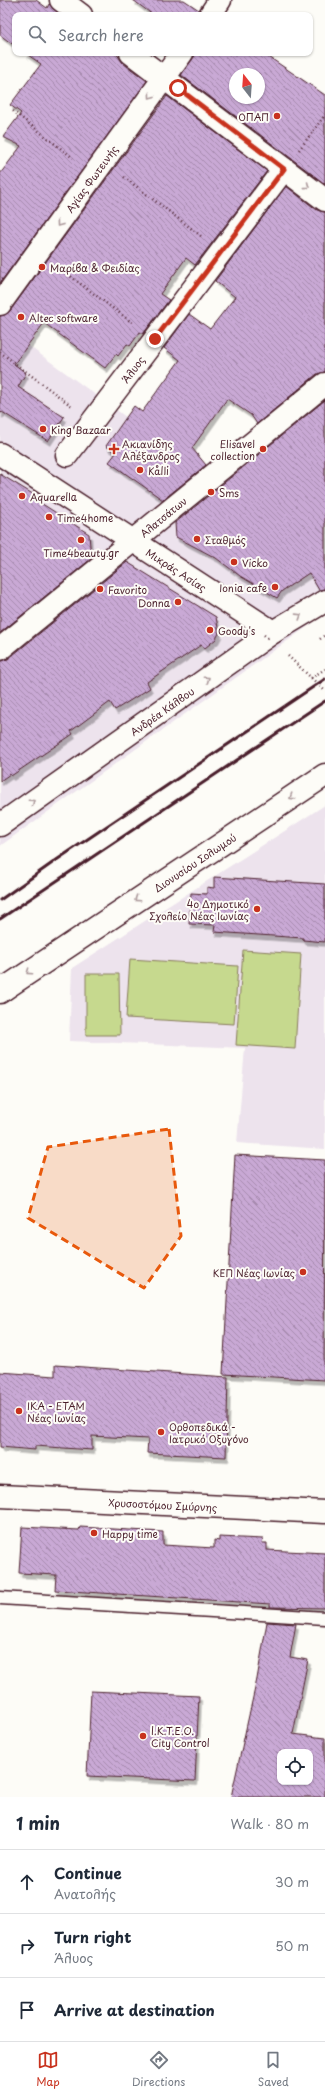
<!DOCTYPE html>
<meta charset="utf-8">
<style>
:root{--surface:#fff;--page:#f6f6f7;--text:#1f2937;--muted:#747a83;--line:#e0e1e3;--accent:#c8321e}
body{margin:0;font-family:"Playpen Sans",sans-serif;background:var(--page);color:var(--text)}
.controls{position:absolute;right:12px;bottom:12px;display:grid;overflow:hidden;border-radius:8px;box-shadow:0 1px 3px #0004}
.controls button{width:36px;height:36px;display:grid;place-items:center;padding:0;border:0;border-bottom:1px solid var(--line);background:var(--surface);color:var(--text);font:20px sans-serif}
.compass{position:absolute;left:229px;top:68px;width:36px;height:36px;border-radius:50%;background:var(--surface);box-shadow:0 1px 3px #0004;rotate:343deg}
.stop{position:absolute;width:12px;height:12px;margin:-9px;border:3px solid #c8321e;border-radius:50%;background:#fff}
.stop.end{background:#c8321e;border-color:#fff;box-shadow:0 1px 4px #0008}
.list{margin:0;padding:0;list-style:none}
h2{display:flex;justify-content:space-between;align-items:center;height:52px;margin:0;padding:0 16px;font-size:17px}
h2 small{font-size:13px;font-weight:400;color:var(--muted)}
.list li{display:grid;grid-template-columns:26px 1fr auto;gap:12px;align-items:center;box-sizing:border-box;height:64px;padding:0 16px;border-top:1px solid var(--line)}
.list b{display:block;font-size:15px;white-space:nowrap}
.list p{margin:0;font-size:13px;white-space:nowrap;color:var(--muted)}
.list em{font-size:13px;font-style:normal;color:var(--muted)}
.icon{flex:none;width:22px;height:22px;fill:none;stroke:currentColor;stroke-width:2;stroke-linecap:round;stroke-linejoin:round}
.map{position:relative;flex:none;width:325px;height:1797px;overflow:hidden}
.search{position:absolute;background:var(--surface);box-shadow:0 1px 3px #0004;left:12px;right:12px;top:12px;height:44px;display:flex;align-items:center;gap:10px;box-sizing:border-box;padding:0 14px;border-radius:8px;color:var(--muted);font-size:15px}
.sheet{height:244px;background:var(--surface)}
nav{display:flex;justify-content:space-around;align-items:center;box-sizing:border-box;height:56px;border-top:1px solid var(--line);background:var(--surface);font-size:11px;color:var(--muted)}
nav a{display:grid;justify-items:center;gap:2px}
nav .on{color:var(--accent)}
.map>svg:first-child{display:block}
.built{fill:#ede3ed}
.grass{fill:#c6d98e;stroke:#887c5c}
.building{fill:url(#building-back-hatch);stroke:#4a1f2b;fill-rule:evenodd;filter:url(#shadow)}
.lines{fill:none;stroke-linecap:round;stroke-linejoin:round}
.lane-casing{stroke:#4a1f2b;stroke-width:15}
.street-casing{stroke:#4a1f2b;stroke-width:25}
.secondary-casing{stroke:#4a1f2b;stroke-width:25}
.path{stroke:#4a1f2b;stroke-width:2.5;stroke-dasharray:1 3;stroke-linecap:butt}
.lane{stroke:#fdfcf7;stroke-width:12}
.street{stroke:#fdfcf7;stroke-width:22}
.secondary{stroke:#fdfcf7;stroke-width:22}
.rail{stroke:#4a1f2b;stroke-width:3}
.path-bridge{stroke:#4a1f2b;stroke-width:2.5;stroke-dasharray:1 3;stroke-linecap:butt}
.oneway{stroke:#ac999b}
.route{stroke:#c8321e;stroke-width:5}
.marked{fill:#e8590c;fill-opacity:0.2;stroke:#e8590c;stroke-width:3;stroke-dasharray:8 5;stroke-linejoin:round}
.poi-dot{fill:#c8321e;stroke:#fdfcf7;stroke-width:1.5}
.labels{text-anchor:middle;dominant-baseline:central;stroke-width:4;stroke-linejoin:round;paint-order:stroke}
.poi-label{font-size:10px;fill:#4a1f2b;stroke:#fdfcf7;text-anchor:start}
.street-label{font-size:10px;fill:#4a1f2b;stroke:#fdfcf7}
</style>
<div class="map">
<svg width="325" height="1797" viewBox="0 0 325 1797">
<defs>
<pattern id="building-back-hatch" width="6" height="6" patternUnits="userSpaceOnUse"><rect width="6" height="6" fill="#c9a9d5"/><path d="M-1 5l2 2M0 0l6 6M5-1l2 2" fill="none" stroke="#a589ad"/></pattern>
<filter id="shadow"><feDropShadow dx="2.5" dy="4.5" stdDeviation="0" flood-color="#0004"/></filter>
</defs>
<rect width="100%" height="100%" fill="#fdfcf7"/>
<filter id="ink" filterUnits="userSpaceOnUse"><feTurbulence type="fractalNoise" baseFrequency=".025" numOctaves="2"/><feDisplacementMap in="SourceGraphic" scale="8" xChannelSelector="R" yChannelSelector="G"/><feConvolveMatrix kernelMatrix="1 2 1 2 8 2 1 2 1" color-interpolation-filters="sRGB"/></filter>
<g filter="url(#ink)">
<!-- built -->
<path class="built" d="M0,325l256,187 69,-46v148l-325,232z
M325,805v344l-88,-6 8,-95 -176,-7 3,-73z"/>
<!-- grass -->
<path class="grass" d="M243,950l58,4 -6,95 -59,-4z
M130,959l108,7 -4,58 -108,-6z
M86,974h33l1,61h-34z"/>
<!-- building -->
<path class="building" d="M0,0h36l11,8 2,-4 11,11h-45v31l-15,-11z
M133,0h51l15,10 -1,5h-45z
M25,53h91l7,10 24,18 -147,202v-109l21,-28 -18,-9 18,-24 -11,-8 31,-41z
M197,53h66l62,42v89l-144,-109zM235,74h24v24h-24z
M167,96l100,75 -72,94 -9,-7 -26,36 9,6 -26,34 -3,-2 -10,14 -3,-2 -9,12 -2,-2 -11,14 -61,-45 -30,41 12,9 -8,14 46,30 -16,24 -46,-29 -2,2v-98l10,-5z
M286,186l31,24 8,2v160l-8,2 -60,50 -6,-9 -24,-16 -35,49 14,17 -43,35 -54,-38 7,-9 -10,-7 28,-40 8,6 38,-52 -16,-12 25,-34 21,15 25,-32 -20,-16z
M325,400v189l-6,1 -10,-17 -27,18 -5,7 -37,-22 -24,-18 -40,-21 -1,-14z
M0,474l36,22 -3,2 56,36 2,25 -91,74z
M127,562l89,55 3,16 -3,6 -11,9 -4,-3 -54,37 3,6 -35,22 -5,-8 -39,29 2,3 -62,42 -1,-2 -10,7v-120l8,-2z
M214,877l111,7v58l-22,-2v-2l-89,-6 1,-7 -26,-1 2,-31 16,1v-7l7,1z
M235,1155l90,5 -1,220 -101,-6z
M55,1365l173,12 -2,80 -79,-4 1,-14 -56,-3v14l-57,-4v4l-35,-3v-75l55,4z
M22,1527l57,3 1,-3 83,5v13l51,3v-8l5,1v-4l44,2 -1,4h5v7l58,3v55l-55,-1v-3l-215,-14 1,-15 -37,-2z
M267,1622l29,2 -6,33 18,3 -15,74 32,4v59h-94l26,-118zM280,1752h30v30h-30z
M91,1691l108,5 -4,85 -108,-5z"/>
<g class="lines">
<!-- lane casing -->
<g class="lane-casing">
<path id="lane" d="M0,1598l325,20"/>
</g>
<!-- street casing -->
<g class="street-casing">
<g id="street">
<path d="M61,0l20,15"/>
<path d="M210,15l10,-15"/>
<path d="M131,53l194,147"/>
<path id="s1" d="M0,304l182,-251"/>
<path id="s2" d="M0,454l273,178"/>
<path id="s3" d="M67,455l217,-286"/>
<path id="s4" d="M0,649l325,-265"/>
<path id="s5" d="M0,825l273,-193 52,-31"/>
<path id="s6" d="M4,989l321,-214"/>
</g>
</g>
<!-- secondary casing -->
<g class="secondary-casing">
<g id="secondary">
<path d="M0,986l4,3 -4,3"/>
<path id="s7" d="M0,1496l325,16"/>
</g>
</g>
<!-- path -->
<path class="path" d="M13,111l60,47
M299,150l26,-35
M124,177l77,59
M58,267l76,57
M0,352l73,55
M320,639l5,-4
M311,678l14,-9"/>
<!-- lane -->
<use href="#lane" class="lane"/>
<!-- street -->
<use href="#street" class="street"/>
<!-- secondary -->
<use href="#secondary" class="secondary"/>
<!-- rail -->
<path class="rail" d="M0,900l58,-41 267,-180
M0,919l325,-218"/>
<!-- path-bridge -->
<path class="path-bridge" d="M264,635l6,5
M288,656l37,35"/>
</g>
<!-- one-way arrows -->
<defs><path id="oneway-chevron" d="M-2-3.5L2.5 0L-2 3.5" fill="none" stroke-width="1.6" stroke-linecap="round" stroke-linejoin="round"/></defs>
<g class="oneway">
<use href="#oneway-chevron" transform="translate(151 96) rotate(126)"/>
<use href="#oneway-chevron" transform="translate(307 186) rotate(37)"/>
<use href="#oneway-chevron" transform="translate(59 224) rotate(126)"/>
<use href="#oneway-chevron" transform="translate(299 616) rotate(-32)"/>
<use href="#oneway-chevron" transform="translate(207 679) rotate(-35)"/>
<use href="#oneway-chevron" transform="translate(292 797) rotate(147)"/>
<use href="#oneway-chevron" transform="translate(32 802) rotate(-35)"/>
<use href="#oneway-chevron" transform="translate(137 899) rotate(146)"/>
<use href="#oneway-chevron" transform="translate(29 972) rotate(146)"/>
</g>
</g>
<g class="lines" filter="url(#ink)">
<!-- route -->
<path class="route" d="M155,339l129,-170 -106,-81"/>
</g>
<!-- marked area -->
<path class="marked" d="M169,1129l12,107 -37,52 -116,-70 20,-71z"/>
<!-- markers -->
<g class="poi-dot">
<circle cx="277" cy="116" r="4"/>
<circle cx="42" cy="267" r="4"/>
<circle cx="21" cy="317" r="4"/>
<circle cx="43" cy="429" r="4"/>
<path d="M112 443h4v4h4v4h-4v4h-4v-4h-4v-4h4z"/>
<circle cx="263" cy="449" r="4"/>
<circle cx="140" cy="470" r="4"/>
<circle cx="211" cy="492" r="4"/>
<circle cx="22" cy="496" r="4"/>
<circle cx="49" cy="517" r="4"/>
<circle cx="197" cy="539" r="4"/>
<circle cx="81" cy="540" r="4"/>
<circle cx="234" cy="562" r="4"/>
<circle cx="275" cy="587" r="4"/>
<circle cx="100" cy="589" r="4"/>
<circle cx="178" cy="602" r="4"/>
<circle cx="210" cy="630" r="4"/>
<circle cx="257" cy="909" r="4"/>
<circle cx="303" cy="1272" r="4"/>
<circle cx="19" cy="1411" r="4"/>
<circle cx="161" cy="1432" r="4"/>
<circle cx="94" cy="1533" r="4"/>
<circle cx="143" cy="1736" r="4"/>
</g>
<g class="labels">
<!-- poi labels -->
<g class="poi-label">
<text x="269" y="116" text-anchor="end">ΟΠΑΠ</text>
<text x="50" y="267">Μαρίβα &amp; Φειδίας</text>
<text x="29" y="317">Altec software</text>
<text x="51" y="429">King Bazaar</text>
<text x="122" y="443">Ακιανίδης<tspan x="122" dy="12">Αλέξανδρος</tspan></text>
<text x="255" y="443" text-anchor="end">Elisavel<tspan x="255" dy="12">collection</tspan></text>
<text x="148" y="470">Kålli</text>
<text x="219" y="492">Sms</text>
<text x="30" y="496">Aquarella</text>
<text x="57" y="517">Time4home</text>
<text x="205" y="539">Σταθμός</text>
<text x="81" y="552" text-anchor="middle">Time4beauty.gr</text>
<text x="242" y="562">Vicko</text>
<text x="267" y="587" text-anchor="end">Ionia cafe</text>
<text x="108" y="589">Favorito</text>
<text x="170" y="602" text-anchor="end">Donna</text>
<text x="218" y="630">Goody's</text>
<text x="249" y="903" text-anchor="end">4ο Δημοτικό<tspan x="249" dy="12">Σχολείο Νέας Ιωνίας</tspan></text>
<text x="295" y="1272" text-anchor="end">ΚΕΠ Νέας Ιωνίας</text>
<text x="27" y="1405">ΙΚΑ - ΕΤΑΜ<tspan x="27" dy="12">Νέας Ιωνίας</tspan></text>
<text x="169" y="1426">Ορθοπεδικά -<tspan x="169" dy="12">Ιατρικό Οξυγόνο</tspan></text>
<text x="102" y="1533">Happy time</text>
<text x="151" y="1730">I.Κ.Τ.Ε.Ο.<tspan x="151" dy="12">City Control</tspan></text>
</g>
<!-- street labels -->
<g class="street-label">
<text stroke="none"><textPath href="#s1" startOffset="155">Αγίας Φωτεινής</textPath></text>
<text stroke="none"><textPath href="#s3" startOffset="108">Άλυος</textPath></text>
<text stroke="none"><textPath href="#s4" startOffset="210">Αλατσάτων</textPath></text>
<text stroke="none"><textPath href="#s2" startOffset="211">Μικράς Ασίας</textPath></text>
<text stroke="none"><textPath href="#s5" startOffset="198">Ανδρέα Κάλβου</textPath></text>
<text stroke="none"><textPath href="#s6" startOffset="229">Διονυσίου Σολωμού</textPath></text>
<text stroke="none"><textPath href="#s7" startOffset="163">Χρυσοστόμου Σμύρνης</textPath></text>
</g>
</g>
</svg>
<div class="controls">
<button><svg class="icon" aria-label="locate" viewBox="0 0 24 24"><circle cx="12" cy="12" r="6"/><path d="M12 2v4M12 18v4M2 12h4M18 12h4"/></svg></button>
</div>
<svg class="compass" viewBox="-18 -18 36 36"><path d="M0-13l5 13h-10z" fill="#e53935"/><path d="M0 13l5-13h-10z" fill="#747a83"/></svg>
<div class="stop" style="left:178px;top:88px"></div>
<div class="stop end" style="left:155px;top:339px"></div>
<div class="search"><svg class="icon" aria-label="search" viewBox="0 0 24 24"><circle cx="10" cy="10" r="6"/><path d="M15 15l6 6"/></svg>Search here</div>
</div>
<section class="sheet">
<h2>1 min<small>Walk · 80 m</small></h2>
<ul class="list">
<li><svg class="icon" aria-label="ahead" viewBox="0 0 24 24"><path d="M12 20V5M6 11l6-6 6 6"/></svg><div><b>Continue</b><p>Ανατολής</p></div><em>30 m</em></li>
<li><svg class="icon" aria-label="right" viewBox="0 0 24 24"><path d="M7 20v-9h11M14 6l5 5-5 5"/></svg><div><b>Turn right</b><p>Άλυος</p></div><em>50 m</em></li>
<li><svg class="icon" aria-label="arrive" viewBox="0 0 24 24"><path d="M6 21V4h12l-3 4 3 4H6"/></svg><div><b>Arrive at destination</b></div></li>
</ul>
</section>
<nav>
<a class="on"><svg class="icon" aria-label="map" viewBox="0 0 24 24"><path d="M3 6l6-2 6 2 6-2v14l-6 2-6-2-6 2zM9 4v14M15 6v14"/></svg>Map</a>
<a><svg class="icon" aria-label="directions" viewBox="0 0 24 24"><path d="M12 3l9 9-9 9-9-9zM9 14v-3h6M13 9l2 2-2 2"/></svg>Directions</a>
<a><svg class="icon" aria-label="saved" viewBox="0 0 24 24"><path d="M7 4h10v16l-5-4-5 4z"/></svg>Saved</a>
</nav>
